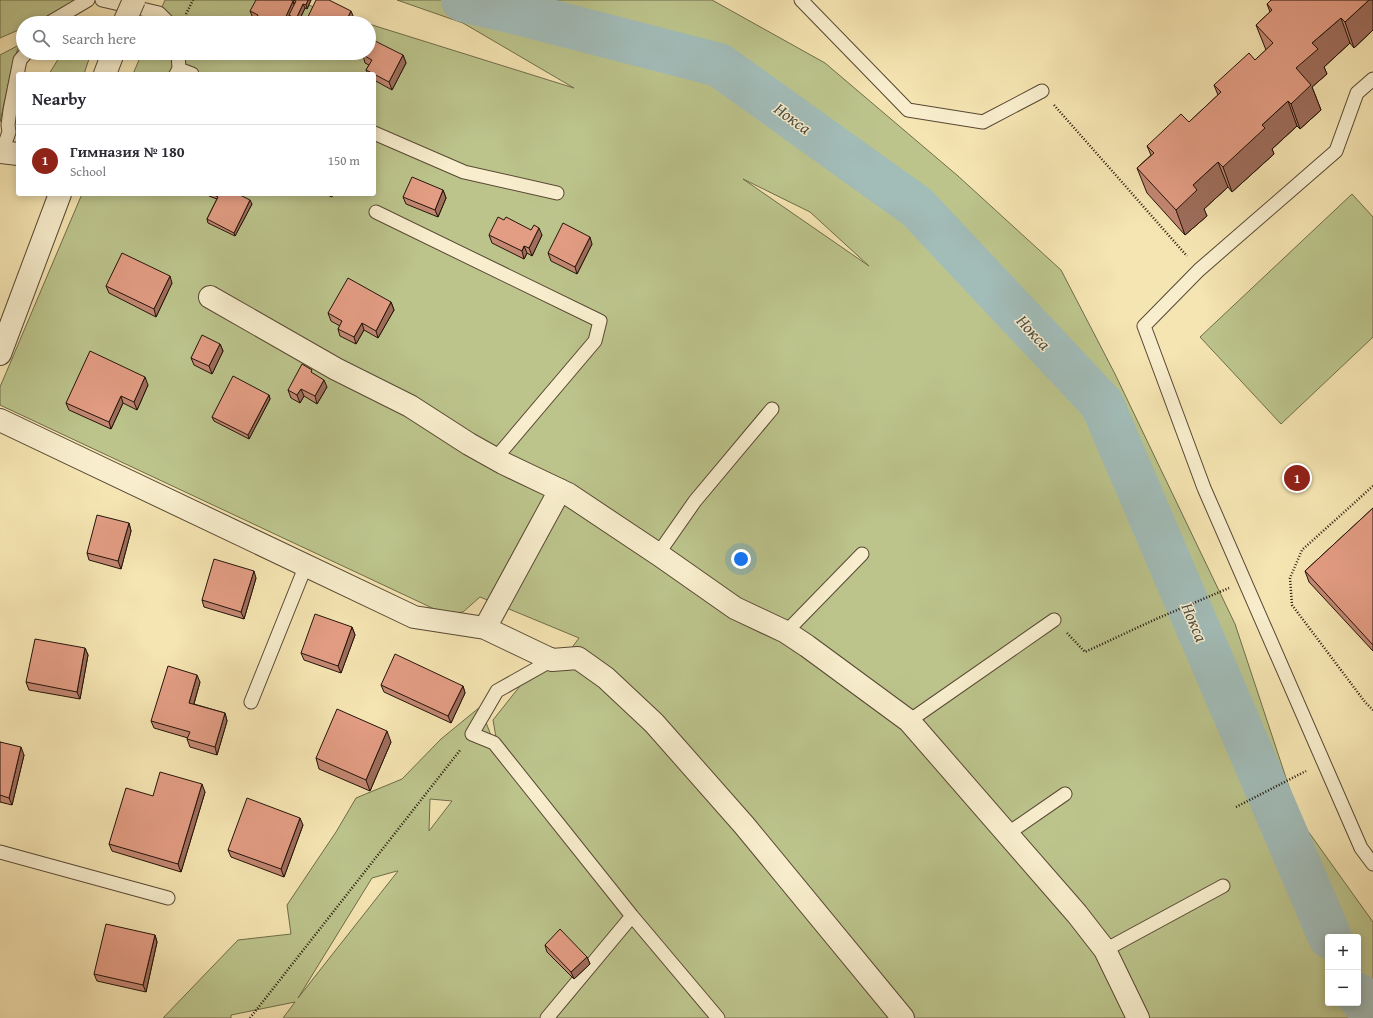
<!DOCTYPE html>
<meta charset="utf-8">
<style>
:root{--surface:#fff;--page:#f7f7f7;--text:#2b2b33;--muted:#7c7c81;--line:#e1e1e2;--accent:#8f2418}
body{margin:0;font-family:"Gentium Book Plus",serif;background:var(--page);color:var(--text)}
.controls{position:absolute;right:12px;bottom:12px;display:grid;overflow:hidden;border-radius:4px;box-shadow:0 2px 10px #0003}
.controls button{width:36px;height:36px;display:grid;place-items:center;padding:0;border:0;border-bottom:1px solid var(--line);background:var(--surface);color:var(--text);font:20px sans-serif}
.you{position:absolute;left:741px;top:559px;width:14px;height:14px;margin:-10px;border:3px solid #fff;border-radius:50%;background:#1a73e8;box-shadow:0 0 0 6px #1a73e833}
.badge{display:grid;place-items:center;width:26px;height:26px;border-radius:50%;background:var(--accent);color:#fff;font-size:13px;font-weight:700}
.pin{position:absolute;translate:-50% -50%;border:2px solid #fff;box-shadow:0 1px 4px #0006}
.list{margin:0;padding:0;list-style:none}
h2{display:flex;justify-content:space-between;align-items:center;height:52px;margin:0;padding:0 16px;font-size:17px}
h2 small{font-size:13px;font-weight:400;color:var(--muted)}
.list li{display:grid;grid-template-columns:26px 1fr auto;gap:12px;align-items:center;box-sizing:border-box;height:72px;padding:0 16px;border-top:1px solid var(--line)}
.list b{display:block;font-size:15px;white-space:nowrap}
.list p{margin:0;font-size:13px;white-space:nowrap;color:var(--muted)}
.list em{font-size:13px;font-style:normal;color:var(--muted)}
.icon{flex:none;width:22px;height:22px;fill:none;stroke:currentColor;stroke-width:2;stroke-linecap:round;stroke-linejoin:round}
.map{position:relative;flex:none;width:1373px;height:1018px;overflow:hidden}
.search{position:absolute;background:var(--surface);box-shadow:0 2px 10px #0003;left:16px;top:16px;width:360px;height:44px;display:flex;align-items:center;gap:10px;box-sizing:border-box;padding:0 14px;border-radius:22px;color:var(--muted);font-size:15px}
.panel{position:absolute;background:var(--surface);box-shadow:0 2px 10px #0003;left:16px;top:72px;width:360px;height:124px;border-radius:4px}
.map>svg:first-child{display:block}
.green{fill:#bcc48c;stroke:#706c4a;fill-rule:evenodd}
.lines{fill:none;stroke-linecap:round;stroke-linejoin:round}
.river{stroke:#a2bcb8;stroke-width:44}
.service-casing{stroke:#584833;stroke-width:15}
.minor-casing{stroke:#584833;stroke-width:24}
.path{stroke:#231309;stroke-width:2.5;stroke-dasharray:1 2;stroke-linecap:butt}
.service{stroke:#f8eecd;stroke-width:13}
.minor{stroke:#f8eecd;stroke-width:22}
.minor-bridge-casing{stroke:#584833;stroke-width:24;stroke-linecap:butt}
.minor-bridge{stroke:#f8eecd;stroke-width:22}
.wall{fill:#c38772;stroke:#231309}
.shaded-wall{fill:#9f6e5c;stroke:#231309}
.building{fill:#e39d84;stroke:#231309}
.labels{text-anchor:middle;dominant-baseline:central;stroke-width:3;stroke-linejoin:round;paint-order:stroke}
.water-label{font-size:17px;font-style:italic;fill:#4f4e46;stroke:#f8eecd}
</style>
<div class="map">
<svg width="1373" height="1018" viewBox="0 0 1373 1018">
<rect width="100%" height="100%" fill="#f5e5b2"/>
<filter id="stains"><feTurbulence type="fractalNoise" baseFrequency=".005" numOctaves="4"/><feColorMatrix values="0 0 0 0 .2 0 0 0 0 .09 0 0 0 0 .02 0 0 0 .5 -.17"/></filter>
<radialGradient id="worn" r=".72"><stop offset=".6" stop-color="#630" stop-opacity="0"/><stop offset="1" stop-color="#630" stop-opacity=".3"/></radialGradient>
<!-- green -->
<path class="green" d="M0,0h87l-53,23h-11v5l-23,10z
M165,0h127l73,23h-210z
M397,0h315l113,63 133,113 103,94 54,104 120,250 65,196 73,102v96h-1090l12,-16 -64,13v3h-68l75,-78 53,-6 -4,-29 49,-73 20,-34 46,-19 39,-40 39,-32 14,36h3l-4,-23 58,-73 17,6 11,-15 -99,-41 -17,15 -18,2 -445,-209v-18l82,-193h292v-120h-241l9,-21h227v-29l205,64 -111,-65zM743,179l67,33 59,54zM430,799l22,2 -23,30zM397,871h1l-100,127 74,-120zM1328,937h30v66h-30z
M19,45l-7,22 -12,55v-67z
M62,53h29l-7,21h-35z
M1352,194l21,23v120l-92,87 -81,-87z"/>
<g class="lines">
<!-- river -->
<path class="river" d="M463,0l47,11 209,54 198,142 185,197 228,533
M1358,995l15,18"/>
<!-- service casing -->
<g class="service-casing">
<path id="service" d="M102,0l57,13 10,10
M801,0l107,110 75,12 59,-31
M49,23l39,-23
M179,69l13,5
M176,74l3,-5 -1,-16
M1373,79l-16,14 -21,58 -137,119 -55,56 60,162 157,360 12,16
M374,133l90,39 93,21
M2,152l7,-20 -1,-7 2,-15 10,-50 6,-7
M376,212l224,109 -5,20 -100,118
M658,554l37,-53 77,-92
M786,632l76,-78
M552,660l-55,31 -25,43 22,9 138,173 86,102
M251,702l55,-137
M909,721l145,-101
M1007,834l58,-40
M0,852l168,46
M1105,950l118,-64
M547,1018l85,-102"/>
</g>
<!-- minor casing -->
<g class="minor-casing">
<path id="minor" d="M105,74l8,-21
M0,152l18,2
M210,297l126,72 74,37 59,38 34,19 65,31 90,60 77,54 51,24 21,14 102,75 168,193 28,36 33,68
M0,354l60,-160
M0,420l414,197 71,11 67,32 26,-2 28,20 48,45 90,102 159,193
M485,628l75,-138"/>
</g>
<!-- path -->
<path class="path" d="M186,14l7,-14
M1054,105l133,151
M1373,486l-71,64 -12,28 2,27 73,97 8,8
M1067,633l18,19 71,-33 73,-31
M1236,807l70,-36
M250,1018l211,-269"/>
<!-- service -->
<use href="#service" class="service"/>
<!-- minor -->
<use href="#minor" class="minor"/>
<!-- minor-bridge casing -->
<g class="minor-bridge-casing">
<path id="minor-bridge" d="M124,23l10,-23"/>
</g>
<!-- minor-bridge -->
<use href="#minor-bridge" class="minor-bridge"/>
</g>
<!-- wall -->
<path class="wall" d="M293,0h18l-4,9 -2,-1 -7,15 -8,-4 -1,4h-33l-1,-2 1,-1 -3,-2 -3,-7 44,-7 1,-1h-1z
M1373,0v30l-19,18 -4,-5 -26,24 3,7 -15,13 9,23 -21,19 -3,-3 -25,23 2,5 -42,38 -4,-5 -24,22 3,7 -22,19 -38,-42 -10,-25 14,-13 -4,-9 42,-24 29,-27 -4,-10 41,-25 11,-10 -10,-25 14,-13 -3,-8z
M315,53h7l-1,1 -2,1z
M331,53h7l-1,3z
M363,55h40l3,8 -14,27 -18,-10v-6h-6l-2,-4 3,-5 -4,-2z
M443,190l3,8 -8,19 -32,-13 -3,-7z
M208,194h30l14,10 -17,32 -27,-13 -1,-4 10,-20 -8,-3z
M325,194h9l-2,3z
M504,220l38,15 -10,21 -5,-3 -3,6 -32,-16 -3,-8z
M592,244l-15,30 -26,-13 -3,-8z
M172,283l-16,34 -47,-24 -3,-7z
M391,302l3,8 -16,28 -14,-8 -8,14 -16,-8 -2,-7 2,-3 -9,-5 -3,-8z
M220,344l3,7 -11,23 -18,-9 -3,-7z
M314,374l13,13 -10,17 -13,-8 -4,7 -9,-5 -3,-8z
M148,385l-11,25 -14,-7 -12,26 -42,-19 -3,-7z
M269,395l1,4 -21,40 -35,-18 -2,-4z
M1373,508v143l-64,-69 -4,-11z
M129,523l2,8 -10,38 -32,-9 -2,-7z
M256,578l-12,41 -40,-12 -2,-7z
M352,627l3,8 -14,38 -37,-13 -3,-7z
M85,648l3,7 -8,44 -51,-9 -3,-8z
M200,682l-6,22 31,9 2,8 -10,34 -27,-8 -3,-8 1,-1 -34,-10 -3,-7z
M381,685l82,1 2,7 -14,30 -67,-31z
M0,742l24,13 -12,50 -12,-3z
M391,742l-21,49 -51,-22 -3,-11z
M205,792l-24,80 -69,-21 -3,-7 44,-48z
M303,825l-19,52 -53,-20 -3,-7z
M155,935l2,7 -11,50 -49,-11 -3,-7z
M545,945l42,12 3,7 -16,15 -27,-27z"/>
<!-- shaded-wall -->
<path class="shaded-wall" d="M308,0h3l-4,9 -1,-4z
M1369,0h4v30l-19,18 -9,-26z
M293,1l2,7 -6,7 1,4 -1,4h-6z
M303,4l2,4 -7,15 -2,-4z
M351,11l3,7 -2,5h-7z
M1341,18l9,25 -26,24 3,7 -15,13 9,23 -21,19 -9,-25 5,-36 16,-25z
M403,55l3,8 -14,27 -3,-8z
M1288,101l9,25 -25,23 2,5 -42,38 -9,-25 39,-42z
M1218,162l10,25 -24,22 3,7 -22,19 -9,-25 17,-25z
M443,190l3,8 -8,19 -3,-7z
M250,200l2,4 -17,32 -1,-3z
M539,228l3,7 -10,21 -3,-8z
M590,237l2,7 -15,30 -2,-7z
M524,246l3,7 -3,6 -2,-8z
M170,276l2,7 -16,34 -2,-8z
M391,302l3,8 -16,28 -2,-7z
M362,323l2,7 -8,14 -2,-7z
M220,344l3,7 -11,23 -3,-8z
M145,377l3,8 -11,25 -3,-8z
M324,380l3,7 -10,17 -2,-8z
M301,389l3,7 -4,7 -3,-8z
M269,395l1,4 -21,40 -1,-4z
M121,396l2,7 -12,26 -2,-7z
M129,523l2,8 -10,38 -3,-8z
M254,571l2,7 -12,41 -3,-7z
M352,627l3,8 -14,38 -3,-7z
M85,648l3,7 -8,44 -3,-7z
M197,675l3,7 -8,28 -3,-7z
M463,686l2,7 -14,30 -3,-7z
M225,713l2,8 -10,34 -2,-8z
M387,731l4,11 -21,49 -4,-11z
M21,747l3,8 -12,50 -3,-7z
M202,784l3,8 -24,80 -3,-8z
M300,818l3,7 -19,52 -3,-8z
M155,935l2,7 -11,50 -3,-7z
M587,957l3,7 -16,15 -3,-7z"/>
<!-- building -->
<path class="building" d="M256,0h35l2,1 -10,22h-23l-5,-2 3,-6 -8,-4z
M294,0h14l-2,5 -3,-1 -7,15 -7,-4 7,-14z
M316,0h13l22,11 -6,12h-40z
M1271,0h98l-24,22 -4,-4 -29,25 6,6 -22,19 15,17 -20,19 -3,-3 -26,24 3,3 -42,39 -5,-5 -25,23 4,5 -21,20 -39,-42 17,-15 -7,-7 34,-32 8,8 32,-30 -7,-7 35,-32 6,7 18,-17 -17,-18 16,-15 -5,-6z
M371,39l32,16 -14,27 -23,-12 6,-10 -9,-5 1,-2h5v-10z
M412,177l31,13 -8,20 -32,-13z
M212,194h26l12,6 -16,33 -27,-14 11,-22z
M498,217l6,3 2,-3 25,13 3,-5 5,3 -10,20 -5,-2 -2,5 -33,-16z
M563,223l27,14 -15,30 -27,-14z
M122,253l48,23 -16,33 -48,-23z
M348,278l43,24 -15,29 -14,-8 -8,14 -16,-8 4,-8 -14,-8z
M202,335l18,9 -11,22 -18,-8z
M90,351l55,26 -11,25 -13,-6 -12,26 -43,-19z
M302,364l10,6 -1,2 13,8 -9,16 -14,-7 -4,6 -9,-5z
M233,376l36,19 -21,40 -36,-18z
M1373,508v137l-68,-74z
M97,515l32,8 -11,38 -31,-8z
M214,559l40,12 -13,41 -39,-12z
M315,614l37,13 -14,39 -37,-13z
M35,639l50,9 -8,44 -51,-10z
M395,654l68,32 -15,30 -67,-31z
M168,666l29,9 -8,28 36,10 -10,34 -28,-8 3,-7 -39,-11z
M337,709l50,22 -21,49 -50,-22z
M0,742l21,5 -12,51 -9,-3z
M160,772l42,12 -24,80 -69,-20 17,-56 27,8z
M247,798l53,20 -19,51 -53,-19z
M106,924l49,11 -12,50 -49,-11z
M560,929l27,28 -16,15 -26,-27z"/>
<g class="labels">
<!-- water labels -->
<g class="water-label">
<text transform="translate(793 118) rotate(36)">Нокса</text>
<text transform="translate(1034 332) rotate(47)">Нокса</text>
<text transform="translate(1195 622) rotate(67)">Нокса</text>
</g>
</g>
<rect width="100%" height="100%" filter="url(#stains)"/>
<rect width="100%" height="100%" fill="url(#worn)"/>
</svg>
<div class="controls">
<button>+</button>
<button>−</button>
</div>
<div class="you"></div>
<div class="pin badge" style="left:1297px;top:478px">1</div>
<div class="search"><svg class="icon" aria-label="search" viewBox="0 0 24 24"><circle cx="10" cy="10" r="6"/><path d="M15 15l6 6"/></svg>Search here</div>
<section class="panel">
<h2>Nearby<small></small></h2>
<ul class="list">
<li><span class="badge">1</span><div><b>Гимназия № 180</b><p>School</p></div><em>150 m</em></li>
</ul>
</section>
</div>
